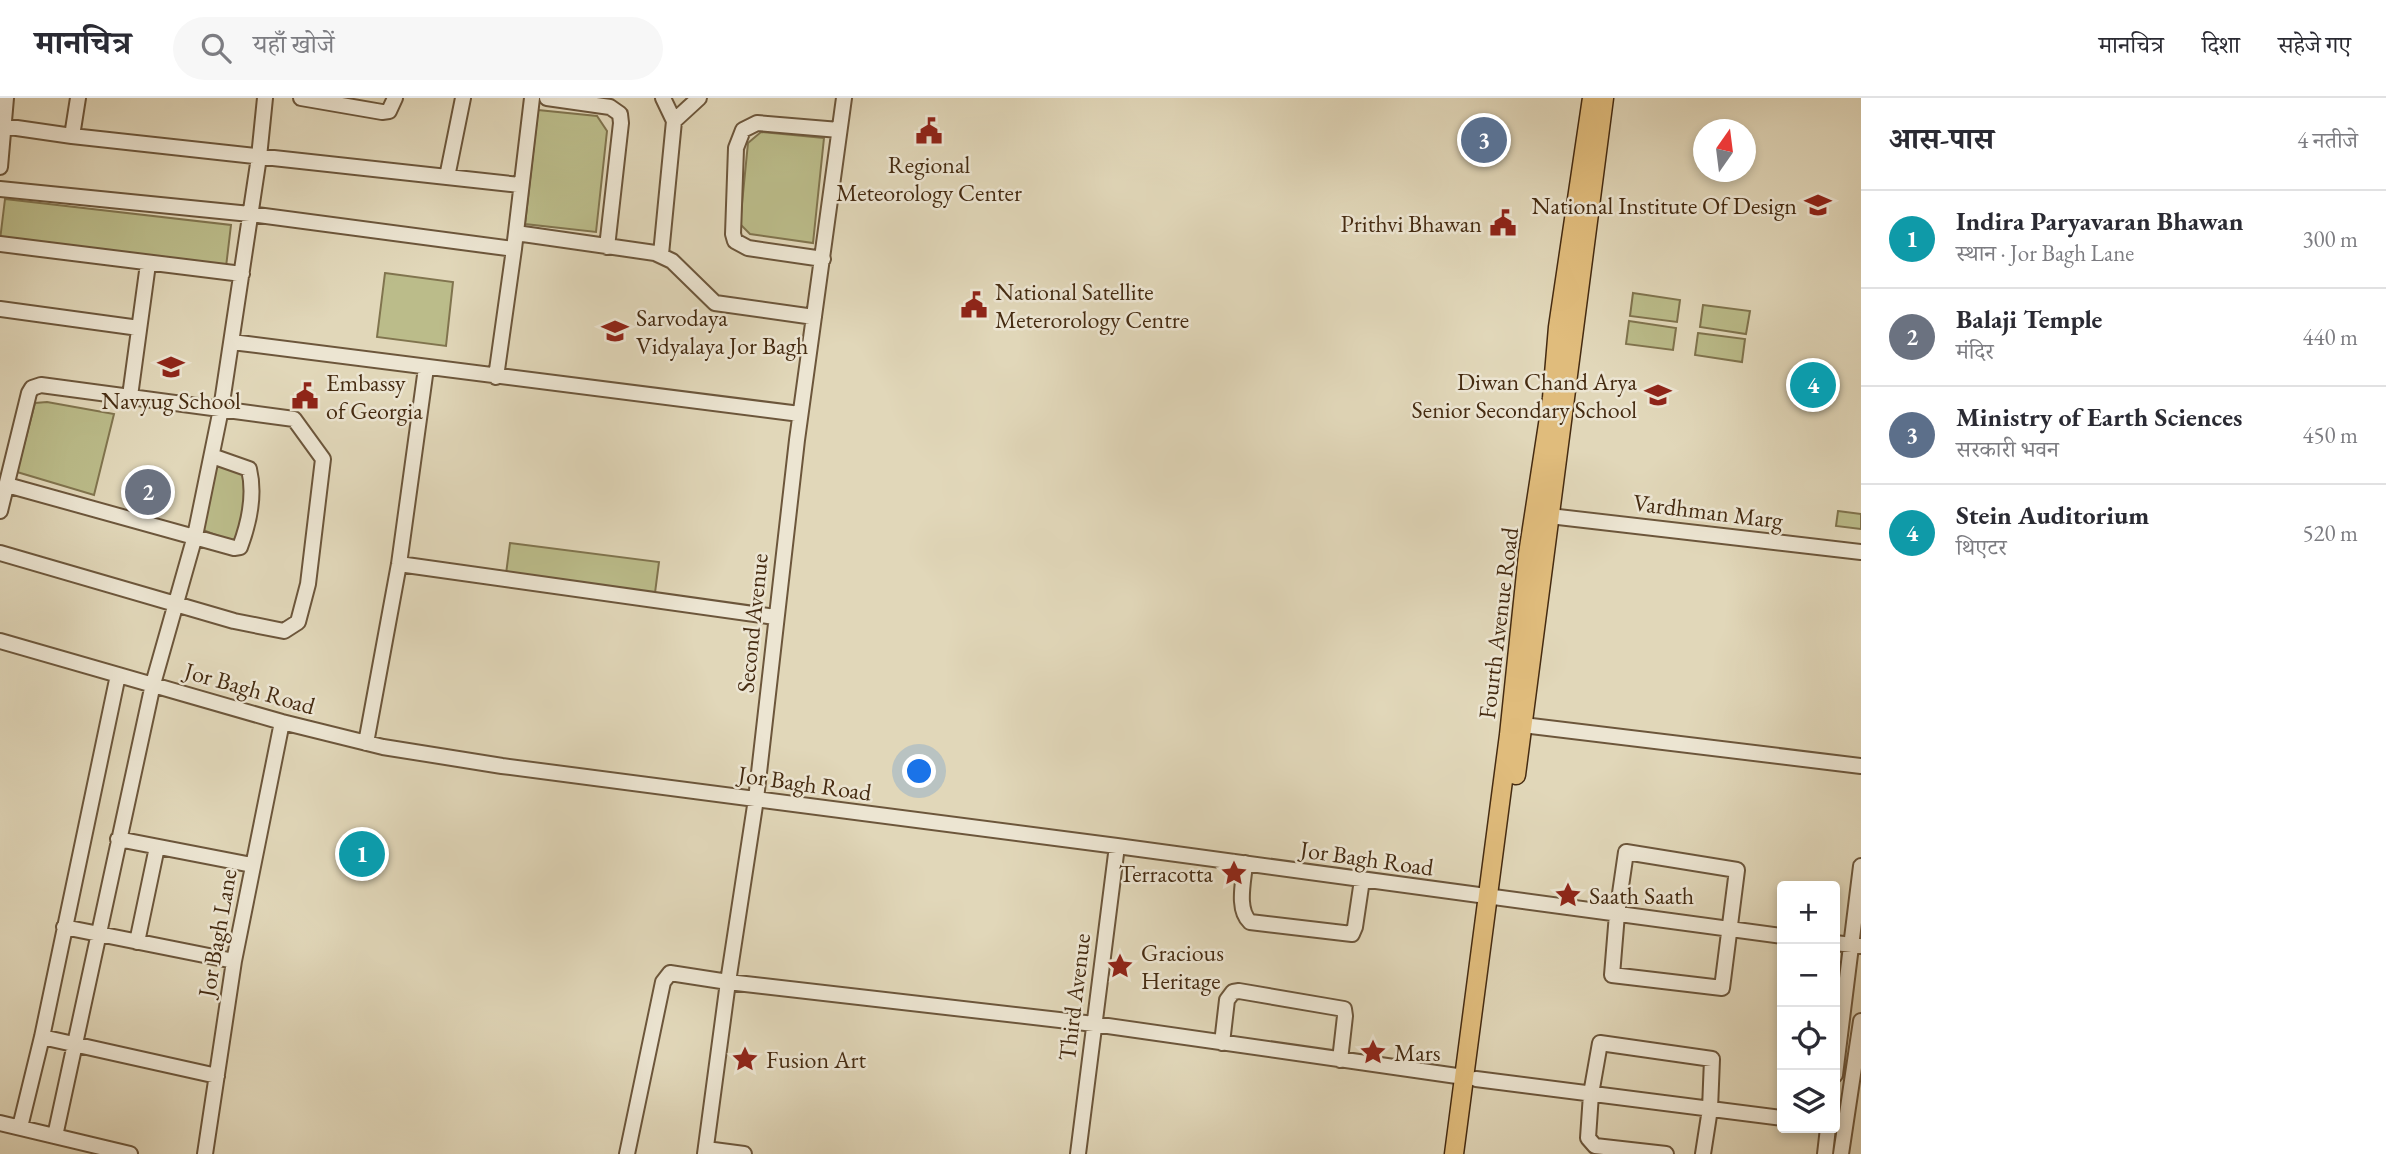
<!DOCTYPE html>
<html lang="hi">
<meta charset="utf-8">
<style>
:root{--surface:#fff;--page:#f7f7f7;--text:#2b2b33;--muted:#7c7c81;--line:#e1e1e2;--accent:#2563eb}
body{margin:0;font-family:"EB Garamond","Noto Serif Devanagari",serif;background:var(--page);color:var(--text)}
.controls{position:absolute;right:21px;bottom:21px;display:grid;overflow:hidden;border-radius:7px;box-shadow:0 4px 10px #0003}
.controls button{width:63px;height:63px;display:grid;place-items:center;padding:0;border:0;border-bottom:2px solid var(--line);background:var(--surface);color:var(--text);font:35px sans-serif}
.compass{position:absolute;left:1693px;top:21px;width:63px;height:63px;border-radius:50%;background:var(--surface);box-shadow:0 4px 10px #0003;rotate:14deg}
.you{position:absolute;left:920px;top:674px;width:24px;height:24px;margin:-18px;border:5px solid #fff;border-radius:50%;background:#1a73e8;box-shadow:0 0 0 10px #1a73e833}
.badge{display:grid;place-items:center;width:46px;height:46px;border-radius:50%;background:var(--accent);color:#fff;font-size:23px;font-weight:700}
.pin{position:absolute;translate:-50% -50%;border:4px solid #fff;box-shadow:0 2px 7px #0006}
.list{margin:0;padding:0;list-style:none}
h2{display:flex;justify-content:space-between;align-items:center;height:91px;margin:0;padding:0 28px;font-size:30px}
h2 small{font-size:23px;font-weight:400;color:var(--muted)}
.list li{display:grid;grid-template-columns:46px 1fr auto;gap:21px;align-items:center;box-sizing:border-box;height:98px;padding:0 28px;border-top:2px solid var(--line)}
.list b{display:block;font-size:26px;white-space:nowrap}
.list p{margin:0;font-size:23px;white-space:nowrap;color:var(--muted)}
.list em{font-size:23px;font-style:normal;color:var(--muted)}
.icon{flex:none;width:38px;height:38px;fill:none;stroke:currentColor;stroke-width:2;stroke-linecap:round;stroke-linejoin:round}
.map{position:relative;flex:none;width:1861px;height:1056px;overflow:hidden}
header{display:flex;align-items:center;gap:42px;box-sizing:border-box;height:98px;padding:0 35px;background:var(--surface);border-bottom:2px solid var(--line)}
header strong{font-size:33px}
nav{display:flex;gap:38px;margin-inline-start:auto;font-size:24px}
.search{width:490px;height:63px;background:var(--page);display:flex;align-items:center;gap:18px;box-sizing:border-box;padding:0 24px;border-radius:38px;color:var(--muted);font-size:26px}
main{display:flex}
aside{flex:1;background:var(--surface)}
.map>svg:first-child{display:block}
.green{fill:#bbbc8a;stroke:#80744e;stroke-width:2}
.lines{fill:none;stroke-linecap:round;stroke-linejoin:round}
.minor-casing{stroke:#6c563b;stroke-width:18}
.major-casing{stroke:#452b11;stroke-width:21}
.minor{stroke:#ece5d2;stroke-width:14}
.major{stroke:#e0bc7c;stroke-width:18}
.labels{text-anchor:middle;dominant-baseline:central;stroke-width:5;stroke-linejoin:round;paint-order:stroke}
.poi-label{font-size:24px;fill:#452b11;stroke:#ece5d2;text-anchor:start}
.street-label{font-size:24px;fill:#452b11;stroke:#ece5d2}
</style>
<header>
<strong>मानचित्र</strong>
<div class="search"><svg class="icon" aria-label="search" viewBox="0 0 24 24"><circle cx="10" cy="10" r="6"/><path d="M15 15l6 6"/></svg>यहाँ खोजें</div>
<nav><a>मानचित्र</a><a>दिशा</a><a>सहेजे गए</a></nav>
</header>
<main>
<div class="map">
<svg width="1861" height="1056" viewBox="0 0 1861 1056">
<rect width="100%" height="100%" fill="#e1d7b9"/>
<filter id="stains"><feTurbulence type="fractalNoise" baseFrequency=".00286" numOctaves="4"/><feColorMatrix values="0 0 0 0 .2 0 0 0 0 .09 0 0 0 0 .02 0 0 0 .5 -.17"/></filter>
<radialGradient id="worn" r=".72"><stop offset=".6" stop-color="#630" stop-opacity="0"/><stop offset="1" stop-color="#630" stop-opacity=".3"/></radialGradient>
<!-- green -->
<path class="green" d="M538,12l59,6 10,15 -11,101 -71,-8z
M761,34l63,6 -11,105 -63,-9 -10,-10 8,-81z
M5,101l226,26 -5,42 -226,-27z
M385,175l68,9 -7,64 -69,-9z
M1633,195l47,7 -3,22 -47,-6z
M1703,207l47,6 -4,23 -46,-7z
M1629,223l47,7 -3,22 -47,-6z
M1698,235l47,6 -3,23 -47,-7z
M47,304l67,12 -20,81 -77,-23 18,-69z
M216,366l27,10c6,21 0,42 -5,63l-7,4 -28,-11z
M1838,413l23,3v15l-25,-3z
M510,445l149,19 -4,31 -149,-19z"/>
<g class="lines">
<!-- minor casing -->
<g class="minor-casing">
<path id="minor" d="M78,0l-6,38 448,49
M301,0l81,14 7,-1 6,-13
M547,0l63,9 10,7 1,9 -14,124
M663,0l11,23
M3,28l69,10
M0,69l6,-69
M447,79l16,-79
M0,91l250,25 264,35
M516,135l139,20 17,8 43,42 99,14
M0,146l242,30
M661,156l13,-133 25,-23
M823,161l-75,-11 -13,-7 -2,-7 3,-86 7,-18 14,-7 82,7
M0,211l139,19
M232,244l568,72
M496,279l18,-128 18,-151
M130,298l18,-132
M7,387l227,63 6,-1c9,-24 15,-53 9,-78l-37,-13
M0,413l29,-118 3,-5 9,-3 253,34 29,40 -15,125 -10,38 -14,9 -50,-10 -234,-68
M1541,417l320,37
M399,466l376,53
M0,543l282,81 101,25 119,19 615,80 665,90
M1523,627l338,41
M366,645l33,-179 27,-196
M118,741l134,26
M1626,754l111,18 -15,118 -110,-13 5,-61z
M1245,765c-1,17 -9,46 5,59l102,12 3,-7 7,-47
M64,829l170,34
M137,844l20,-95
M1835,845l26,3
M42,939l175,39
M1222,945l5,-43 6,-8 6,-1 105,18 1,7 -5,44
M1835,977l26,-209
M1476,981l306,39
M0,1025l130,31
M20,1029l22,-90 76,-362
M55,1038l98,-452 42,-148 26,-127 38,-252 6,-59
M706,1051l38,5
M205,1056l29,-193 48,-239
M627,1056l36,-172 7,-9 58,9 366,42 370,53
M705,1056l23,-172 28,-183 41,-359 47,-342
M1078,1056l39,-308
M1666,1056l-71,-8 -7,-8 3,-44 9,-51 112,16 -2,50 -7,45
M1825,1056l3,-26
M1841,1056l20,-133"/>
</g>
<!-- major casing -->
<g class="major-casing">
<path id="major" d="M1516,677l88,-677
M1454,1056l55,-419 19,-181 24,-156 6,-71 34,-229"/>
</g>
<!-- minor -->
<use href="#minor" class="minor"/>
<!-- major -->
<use href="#major" class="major"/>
</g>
<!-- icons -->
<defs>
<g id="civic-bare" transform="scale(2.1)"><path d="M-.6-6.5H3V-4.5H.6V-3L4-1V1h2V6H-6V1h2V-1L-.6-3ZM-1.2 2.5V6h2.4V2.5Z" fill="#8f2418" stroke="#ece5d2" stroke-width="2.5" paint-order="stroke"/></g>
<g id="university-bare" transform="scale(2.1)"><path d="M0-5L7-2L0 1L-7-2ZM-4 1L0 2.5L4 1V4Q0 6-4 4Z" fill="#8f2418" stroke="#ece5d2" stroke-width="2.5" paint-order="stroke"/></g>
<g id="school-bare" transform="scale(2.1)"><path d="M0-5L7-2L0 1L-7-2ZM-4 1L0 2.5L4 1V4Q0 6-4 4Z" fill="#8f2418" stroke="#ece5d2" stroke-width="2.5" paint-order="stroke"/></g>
<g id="sight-bare" transform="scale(2.1)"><path d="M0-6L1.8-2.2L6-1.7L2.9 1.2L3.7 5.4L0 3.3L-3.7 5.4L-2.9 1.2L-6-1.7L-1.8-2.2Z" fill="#8f2418" stroke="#ece5d2" stroke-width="2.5" paint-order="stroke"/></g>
</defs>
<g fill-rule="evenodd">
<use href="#civic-bare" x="929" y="33"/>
<use href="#university-bare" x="1818" y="107"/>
<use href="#civic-bare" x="1503" y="125"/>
<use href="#civic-bare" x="974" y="207"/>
<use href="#school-bare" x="615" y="233"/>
<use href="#school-bare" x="171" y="269"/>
<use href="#school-bare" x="1658" y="297"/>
<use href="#civic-bare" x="305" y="298"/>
<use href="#sight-bare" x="1234" y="775"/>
<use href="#sight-bare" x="1568" y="797"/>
<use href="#sight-bare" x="1120" y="868"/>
<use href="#sight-bare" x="1373" y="954"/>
<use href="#sight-bare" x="745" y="961"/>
</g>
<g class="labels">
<!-- poi labels -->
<g class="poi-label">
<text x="929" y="66" text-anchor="middle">Regional<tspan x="929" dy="28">Meteorology Center</tspan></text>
<text x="1797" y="107" text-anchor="end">National Institute Of Design</text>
<text x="1482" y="125" text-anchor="end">Prithvi Bhawan</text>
<text x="995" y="193">National Satellite<tspan x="995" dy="28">Meterorology Centre</tspan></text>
<text x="636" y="219">Sarvodaya<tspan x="636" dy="28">Vidyalaya Jor Bagh</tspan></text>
<text x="1637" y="283" text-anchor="end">Diwan Chand Arya<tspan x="1637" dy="28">Senior Secondary School</tspan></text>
<text x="326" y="284">Embassy<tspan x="326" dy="28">of Georgia</tspan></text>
<text x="171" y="302" text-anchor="middle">Navyug School</text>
<text x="1213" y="775" text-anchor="end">Terracotta</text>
<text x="1589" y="797">Saath Saath</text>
<text x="1141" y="854">Gracious<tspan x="1141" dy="28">Heritage</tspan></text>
<text x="1394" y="954">Mars</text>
<text x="766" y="961">Fusion Art</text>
</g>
<!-- street labels -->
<g class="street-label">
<text transform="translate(1708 413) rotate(7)">Vardhman Marg</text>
<text transform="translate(752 525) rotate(-84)">Second Avenue</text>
<text transform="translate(1498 525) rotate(-83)">Fourth Avenue Road</text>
<text transform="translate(250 590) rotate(16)">Jor Bagh Road</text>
<text transform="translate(805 685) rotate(8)">Jor Bagh Road</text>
<text transform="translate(1367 760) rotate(8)">Jor Bagh Road</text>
<text transform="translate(217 835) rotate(-80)">Jor Bagh Lane</text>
<text transform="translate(1074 899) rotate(-83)">Third Avenue</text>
</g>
</g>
<rect width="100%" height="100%" filter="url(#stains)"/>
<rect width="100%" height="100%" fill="url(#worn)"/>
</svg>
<div class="controls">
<button>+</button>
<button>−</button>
<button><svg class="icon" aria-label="locate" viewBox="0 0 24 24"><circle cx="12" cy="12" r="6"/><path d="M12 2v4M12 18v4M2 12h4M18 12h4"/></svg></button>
<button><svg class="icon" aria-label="layers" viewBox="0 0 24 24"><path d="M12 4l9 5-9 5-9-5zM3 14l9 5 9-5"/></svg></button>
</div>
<svg class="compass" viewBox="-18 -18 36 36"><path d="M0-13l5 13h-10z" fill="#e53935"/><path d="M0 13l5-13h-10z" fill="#7c7c81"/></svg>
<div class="you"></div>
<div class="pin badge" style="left:362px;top:756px;background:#0f9aa8">1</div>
<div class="pin badge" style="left:148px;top:394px;background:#6b7280">2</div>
<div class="pin badge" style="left:1484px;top:42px;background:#5c6f8a">3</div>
<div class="pin badge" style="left:1813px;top:287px;background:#0f9aa8">4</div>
</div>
<aside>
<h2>आस-पास<small>4 नतीजे</small></h2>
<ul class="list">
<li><span class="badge" style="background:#0f9aa8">1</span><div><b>Indira Paryavaran Bhawan</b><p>स्थान · Jor Bagh Lane</p></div><em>300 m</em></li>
<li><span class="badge" style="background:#6b7280">2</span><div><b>Balaji Temple</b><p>मंदिर</p></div><em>440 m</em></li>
<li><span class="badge" style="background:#5c6f8a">3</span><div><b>Ministry of Earth Sciences</b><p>सरकारी भवन</p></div><em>450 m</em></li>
<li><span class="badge" style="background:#0f9aa8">4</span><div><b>Stein Auditorium</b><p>थिएटर</p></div><em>520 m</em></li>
</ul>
</aside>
</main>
